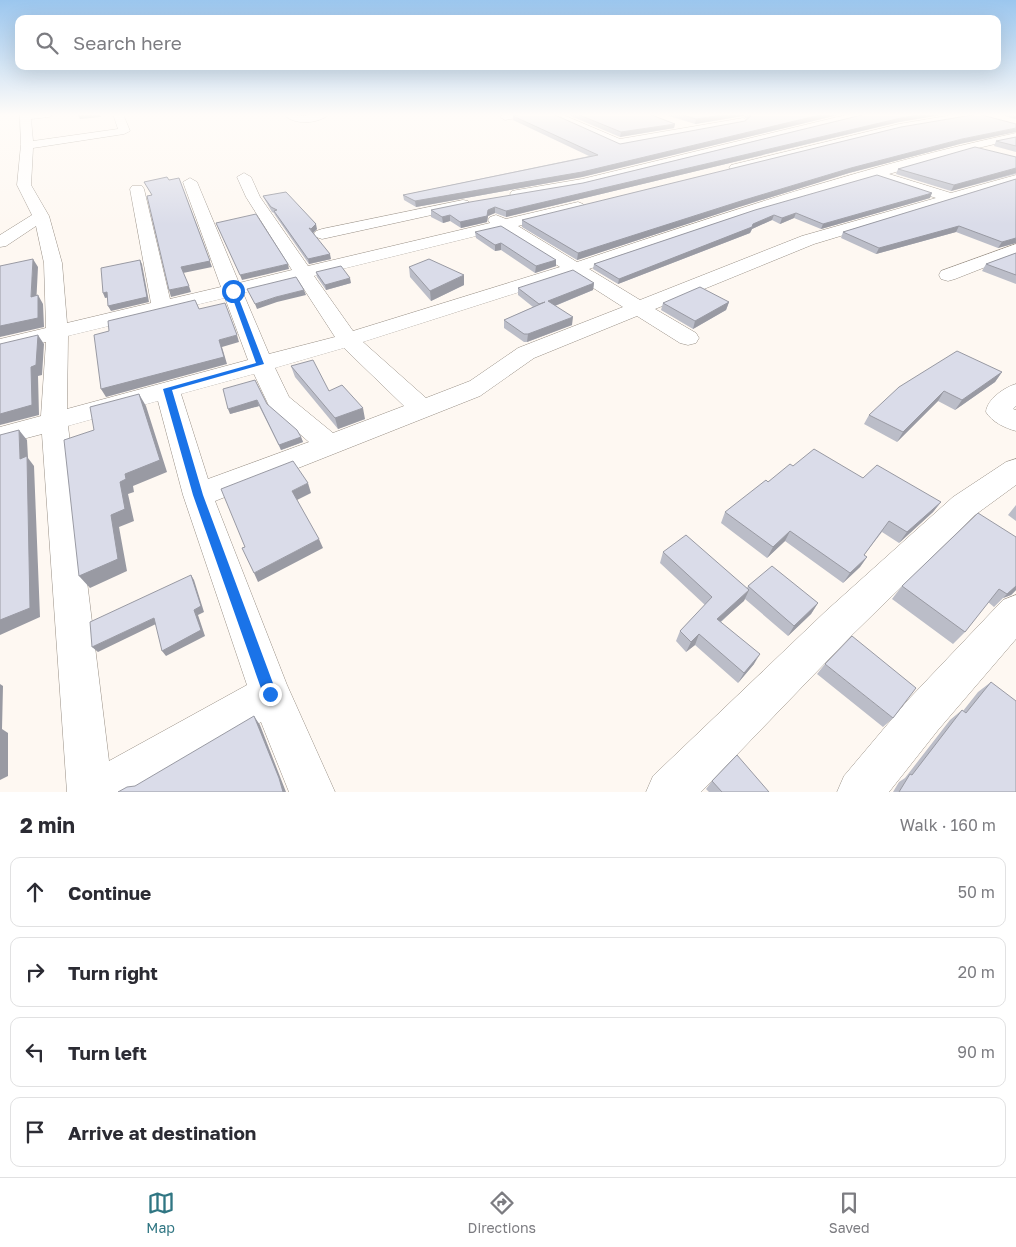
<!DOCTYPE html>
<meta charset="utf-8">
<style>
:root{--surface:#fff;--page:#f7f7f7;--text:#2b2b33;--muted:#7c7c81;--line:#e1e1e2;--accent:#307683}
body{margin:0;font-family:"Golos Text",sans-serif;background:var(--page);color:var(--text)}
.stop{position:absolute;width:15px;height:15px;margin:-11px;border:4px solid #1a73e8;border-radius:50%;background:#fff}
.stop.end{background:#1a73e8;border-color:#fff;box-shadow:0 1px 5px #0008}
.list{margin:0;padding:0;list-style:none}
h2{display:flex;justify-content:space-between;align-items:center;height:65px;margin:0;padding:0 20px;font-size:21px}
h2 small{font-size:16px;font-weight:400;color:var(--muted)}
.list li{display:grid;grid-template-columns:32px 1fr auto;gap:15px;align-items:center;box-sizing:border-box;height:70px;margin:0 10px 10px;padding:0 10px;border:1px solid var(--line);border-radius:10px}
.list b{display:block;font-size:19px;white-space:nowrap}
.list em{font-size:16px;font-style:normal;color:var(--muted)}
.icon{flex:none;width:28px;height:28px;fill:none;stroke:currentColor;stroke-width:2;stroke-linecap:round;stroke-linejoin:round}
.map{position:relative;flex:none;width:1016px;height:792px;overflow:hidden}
.search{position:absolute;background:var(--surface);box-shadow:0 5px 20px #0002;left:15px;right:15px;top:15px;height:55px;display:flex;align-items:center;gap:12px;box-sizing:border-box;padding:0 18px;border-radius:10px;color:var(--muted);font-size:19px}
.sheet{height:385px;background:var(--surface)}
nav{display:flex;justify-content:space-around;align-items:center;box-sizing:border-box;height:70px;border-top:1px solid var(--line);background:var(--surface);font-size:14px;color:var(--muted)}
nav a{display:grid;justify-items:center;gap:2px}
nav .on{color:var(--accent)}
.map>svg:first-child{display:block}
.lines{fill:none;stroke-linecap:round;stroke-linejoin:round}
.minor-casing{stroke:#999086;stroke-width:1}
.minor{fill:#fff;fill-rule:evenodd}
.wall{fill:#bbbdc8}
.shaded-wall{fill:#999aa3}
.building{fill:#dadce9;stroke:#999aa3}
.route{fill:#1a73e8}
</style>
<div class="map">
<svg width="1016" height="792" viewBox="0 0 1016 792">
<rect width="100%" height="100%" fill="#fef8f2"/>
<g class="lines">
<!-- minor casing -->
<g class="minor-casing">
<path id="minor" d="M20,114h34l-5,3 -18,2 2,22 85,-12 -5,-15h10l7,17 -6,3 -91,14 -2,37 18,31 13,47 5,60 84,-20 -21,-114 2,-3h10l2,3 26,110 51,-12 -38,-105 7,-4 7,4 42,101 53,-13 -46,-73 -9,-20 7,-4 7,4 9,20 48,69 182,-43 -2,-3 2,-3 6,-2 10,4 72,-17 5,2 3,3 -3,3 -65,16 59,36c144,-48 290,-97 439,-129v6l-42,10 -85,25 62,19 65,-18v8l-202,61 -159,65 41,24 3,5 -3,5 -8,2 -8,-2 -43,-27 -103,42 -54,38 -265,105 72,184 48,107h-46l-28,-70 -118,70h-76l-25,-358 -42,11v-18l41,-11 5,-74 -46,11v-14l46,-11 -2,-65 -8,-37 -30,20 -6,1v-12l32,-20 -15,-30 4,-40zM875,178l61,20 -134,38 -162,64 -51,-31 164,-56zM501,230l59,37 -207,64 -39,-55zM573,275l50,32 -105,41 -48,33 -44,17 -63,-56zM298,280l37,57 -66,17 -26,-61zM225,298l23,62 -181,49 1,-73zM344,348l60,58 -71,27 -44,-36 -14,-29zM254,374l16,34 39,34 -101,37 -27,-85zM158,401l25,94 64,190 -138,76 -41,-335z
M283,114l18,2 29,-2c-12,10 -36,12 -47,0z
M528,114l-1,2 -22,4 -5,-3 4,-3z
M547,114h14l59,25 123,-21 5,3 -5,3 -124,23z
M850,114h18l-1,2 -285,71 -65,11 -5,-1 -2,-3 2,-3 5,-1 65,-11z
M958,114h24l-5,3 -78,13 -163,42 -7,-4 2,-3 168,-41z
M463,200l5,1 2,3 -2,3 -146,32 -6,-2 -2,-3 2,-3 6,-2z
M1016,244v11l-61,24 -7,2 -7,-2 -2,-4 2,-4z
M1016,384v22l-3,3 3,1v21c-11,-3 -24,-9 -30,-19 1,-13 19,-25 30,-28z
M1016,459v26l-41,30 -123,120 -151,157h-55l7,-16 173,-165 127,-114 53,-35z
M1016,595v44l-78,91 -49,62h-52l7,-16 64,-76 95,-100z"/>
</g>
<!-- minor -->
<use href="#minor" class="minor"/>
</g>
<!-- wall -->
<path class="wall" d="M566,114h83l26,10 -1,4 -54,9z
M663,114h179l-260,63 -166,30 -12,-7 -1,-5 186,-39 -76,-36v-4l107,28 125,-23 2,-2 -4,-3 -48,8z
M866,114h81l-48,8 -393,95 -11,-4 -7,3 -1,6 -26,6 -11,-7 -7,2 -12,-6v-7l152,-27z
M996,114h20v5z
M1016,137v15l-22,-6 2,-5z
M960,144l-111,29 -110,34 -162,53 -55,-33v-7z
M1016,157v17l-65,17 -55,-17 2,-5z
M1016,179v64l-18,5 -42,-16 -80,22 -35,-16 2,-6z
M263,196l54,33 -4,4 18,26 -22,5 -34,-49 -1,-2 -2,-1 -7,-12z
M930,198l-109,31 -27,-11 -14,6 -8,-4 -20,9 -2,4 -132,51 -25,-15 1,-5 161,-54z
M475,232l81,28v6l-21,7 -34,-23 -6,1 -19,-13z
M1016,253v31l-34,-13 4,-7z
M409,267l55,18 -33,16 -21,-24z
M316,272l35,11 -25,7 -9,-13z
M594,283l-1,7 -38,16 17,19 -45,17h-3l-20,-14v-8l29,-13 -15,-12v-7z
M729,302l-3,8 -33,19 -32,-19 2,-7z
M291,366l38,25 36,28 -27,10 -43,-52z
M1002,372l-7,10 -40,28 -17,-9 -41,41 -33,-18 5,-9z
M255,380l12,24 34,33 2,5 -22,8 -22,-44 -29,8z
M793,466l70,12 78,24 -8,10 -34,31 -17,-11 -18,23 3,2 -7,10 -17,16 -58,-42 -18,17 -46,-35 4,-11 43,-30z
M1016,505v16l-8,-6z
M1016,537v53l-5,5 -8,3 -9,9 -6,-5 -23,30 -12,12 -61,-45 10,-13z
M663,552l84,36 1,-2 70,17 -7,11 -23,22 -43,-37 -24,23 33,42 -16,19 -43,-38 -9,7 -10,-11 4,-10 25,-26 -45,-42z
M825,664l68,54 -10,9 -66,-53z
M991,682l25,110h-123l6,-10 6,-4 45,-58 12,-10 1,1 15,-19z
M712,781l57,11h-60l-3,-3z"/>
<!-- shaded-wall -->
<path class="shaded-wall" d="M77,114h23l1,3 -21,2z
M729,114h14v2l-48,8 1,-5z
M824,114h18l-260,63 -166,30 -1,-6z
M922,114h25l-48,8 -393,95v-6l395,-93z
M675,124l-1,4 -54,9 1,-5z
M1016,128v4l-56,12 -111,29 -110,34 -162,53 1,-7 163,-52 110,-33 111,-29z
M1016,168v5l-65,18 3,-6z
M179,178l33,89 -29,6 -2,-6z
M932,193l-2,5 -109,31 2,-5z
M495,207v6l-7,3 -1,6 -26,6 -1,-6z
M796,213l-2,5 -14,6 2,-6z
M450,215v6l-7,2 -1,-6z
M774,215l-2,5 -20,9 -2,4 -132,51 1,-5z
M316,224l1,5 -5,5 -1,-5z
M959,226l-3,6 -80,22 3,-6z
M1016,238v5l-18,5 4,-6z
M501,243v7l-6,1v-6z
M330,254l1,5 -22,5 -1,-5z
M33,259l5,8 -2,39 -5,-9z
M140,260l2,4 7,38 -38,9 -3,-5z
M556,260v6l-21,7 1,-7z
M288,264l1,5 -47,11 -2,-5z
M464,275v10l-33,16 -1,-10z
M350,278l1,5 -25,7 -1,-5z
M594,283l-1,7 -46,19 1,-8z
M189,286l2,6 -20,5 -2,-7z
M304,290l2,5 -29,7 -20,7 -2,-5 21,-7z
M107,292l3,5 -5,1 -2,-5z
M38,295l5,9 1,23 -44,10v-11z
M729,302l-3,8 -33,19 2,-8z
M573,317l-1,8 -45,17 1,-8z
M38,335l6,9 -2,31 -4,1 1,39 -39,10v-11l31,-47z
M237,335l2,7 -17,5 5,17 -121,33 -5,-8 118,-49z
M1002,372l-7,10 -40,28 7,-10z
M944,391l-6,10 -41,41 6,-10z
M139,394l7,12 21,66 -34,14 1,6 -6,2 6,27 -15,6 8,44 -37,17 -11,-12 32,-61 9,-33 5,-8z
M257,400l2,6 -29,8 -2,-5z
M363,408l2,11 -27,10 -3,-11z
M19,430l8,10 1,18 6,8 6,151 -40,18v-15l20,-161z
M301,437l2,5 -22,8 -2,-5z
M308,483l3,10 -16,8 -3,-10z
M941,502l-8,10 -34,31 8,-11z
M790,531l-5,10 -18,17 6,-11z
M319,539l4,9 -65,34 -4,-9z
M867,557l-7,10 -17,16 7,-10z
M191,575l3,5 10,32 -6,3 7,21 -39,20 -4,-5 32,-41z
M1015,586h1v4l-5,5 -8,3z
M749,590l-5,11 -32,28 5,-10z
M818,603l-7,11 -23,22 6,-10z
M154,618l4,5 -60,29 -6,-5z
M699,634l-4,11 -9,7 5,-10z
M760,654l-6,10 -16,19 6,-10z
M0,684l3,2 -1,43 6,4v43l-8,4z
M254,716l6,9 26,67h-3z"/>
<!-- building -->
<path class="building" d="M78,114h16l-15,2z
M523,114h30l67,30 125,-23 6,-5 -3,-2h76l-242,58 -167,29 -12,-6 195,-40 -85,-39z
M577,114h72l26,10 -54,8z
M679,114h50l-33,5z
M866,114h56l-21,4 -395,93 -11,-4 -7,3 -1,6 -27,6 -10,-7 -8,2 -11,-7 39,-8 113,-19z
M978,114l38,10v4l-54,11 -111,29 -110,33 -163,52 -56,-33 379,-93z
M1016,137v9l-20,-5z
M975,147l41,10v11l-62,17 -56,-16z
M877,175l55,18 -109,31 -27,-11 -14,5 -8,-3 -21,9 -1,3 -133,52 -25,-15 161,-54z
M167,177l2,3 10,-2 31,83 -29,6 8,19 -20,4 -22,-94 5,-1 -8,-13z
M1016,179v59l-14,4 -43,-16 -80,22 -36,-16z
M286,192l30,32 -5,5 -2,-1 21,26 -22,5 -34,-48 3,-1 -6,-3 -8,-11z
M256,214l32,50 -48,11 -24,-52z
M501,226l55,34 -20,6 -35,-23 -6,2 -20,-13z
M1016,253v22l-30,-11z
M33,259l-2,38 7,-2v23l-38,8v-60z
M429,259l35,16 -34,16 -21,-24z
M140,260l7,37 -39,9 -1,-14 -4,1 -2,-25z
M341,266l9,12 -25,7 -9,-13z
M573,270l21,13 -46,18 25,16 -45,17h-4l-20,-14 41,-18 -6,2 -21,-16z
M296,277l8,13 -28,7 -21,7 -8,-15z
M700,287l29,15 -34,19 -32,-18z
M195,300l4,9 26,-6 12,32 -18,5 5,17 -123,32 -7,-54 15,-4 -1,-10z
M38,335l-2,30 -5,2 1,38 -32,9v-70z
M957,351l45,21 -40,28 -18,-9 -41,41 -34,-17 30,-28z
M313,360l16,31 13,-6 21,23 -28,10 -44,-52z
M255,380l12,24 30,26 4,7 -22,8 -22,-45 -29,9 -5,-20z
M139,394l21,66 -35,14 1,5 -6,3 5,27 -14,6 7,44 -39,17 -15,-136 30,-10 -4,-23z
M19,430l1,29 7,-3 3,152 -30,12v-185z
M814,449l49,29 14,-13 64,37 -34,30 -18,-11 -25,34 3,2 -17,16 -60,-42 -17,16 -48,-35 41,-32 2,2 22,-18 3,2z
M293,461l15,22 -16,8 27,48 -65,34 -12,-25 3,-1 -24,-58z
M978,513l38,24v49l-9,8 -8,-5 -34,43 -63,-46z
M686,535l63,55 -32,29 43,35 -16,19 -45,-39 -8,8 -11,-11 32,-34 -49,-45z
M772,566l46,37 -24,23 -46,-40z
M191,575l10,31 -7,4 7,20 -39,21 -8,-33 -62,29 -2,-25z
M852,636l64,52 -23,30 -68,-54z
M991,682l25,19v91h-117l11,-18 2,1 50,-65 4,3z
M254,716l25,62 4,14h-165l9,-5 8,-1z
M737,755l32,37h-47l-10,-11z"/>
<!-- sky -->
<linearGradient id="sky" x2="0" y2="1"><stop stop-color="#9bc6ee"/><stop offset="0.51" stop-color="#fffcf9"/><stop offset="1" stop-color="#fffcf9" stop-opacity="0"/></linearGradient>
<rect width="1016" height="225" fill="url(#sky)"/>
<!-- route -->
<path class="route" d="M233,289l3,2 28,73 -92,26 31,105 74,199 -2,5 -5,2 -5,-2 -2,-5 -70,-199 -30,-106 93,-26 -26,-72z"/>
</svg>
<div class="stop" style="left:233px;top:291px"></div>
<div class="stop end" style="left:270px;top:694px"></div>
<div class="search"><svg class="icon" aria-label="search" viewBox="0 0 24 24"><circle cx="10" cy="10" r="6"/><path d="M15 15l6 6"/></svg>Search here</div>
</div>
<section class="sheet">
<h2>2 min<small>Walk · 160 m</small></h2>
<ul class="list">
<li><svg class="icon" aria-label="ahead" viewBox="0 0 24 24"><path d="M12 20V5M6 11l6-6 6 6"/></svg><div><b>Continue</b></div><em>50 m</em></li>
<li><svg class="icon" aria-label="right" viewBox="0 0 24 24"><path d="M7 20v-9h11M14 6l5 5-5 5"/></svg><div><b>Turn right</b></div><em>20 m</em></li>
<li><svg class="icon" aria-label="left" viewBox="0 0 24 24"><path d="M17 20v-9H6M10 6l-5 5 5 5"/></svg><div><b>Turn left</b></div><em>90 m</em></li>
<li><svg class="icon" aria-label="arrive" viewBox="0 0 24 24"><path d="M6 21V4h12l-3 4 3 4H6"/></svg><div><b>Arrive at destination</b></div></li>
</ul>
</section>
<nav>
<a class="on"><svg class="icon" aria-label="map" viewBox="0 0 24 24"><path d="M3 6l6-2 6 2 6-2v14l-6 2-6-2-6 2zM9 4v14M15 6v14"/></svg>Map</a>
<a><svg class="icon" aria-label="directions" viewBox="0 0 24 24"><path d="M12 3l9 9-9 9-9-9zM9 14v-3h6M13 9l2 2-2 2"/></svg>Directions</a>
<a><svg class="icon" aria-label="saved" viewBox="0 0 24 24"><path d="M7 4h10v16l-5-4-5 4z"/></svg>Saved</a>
</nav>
